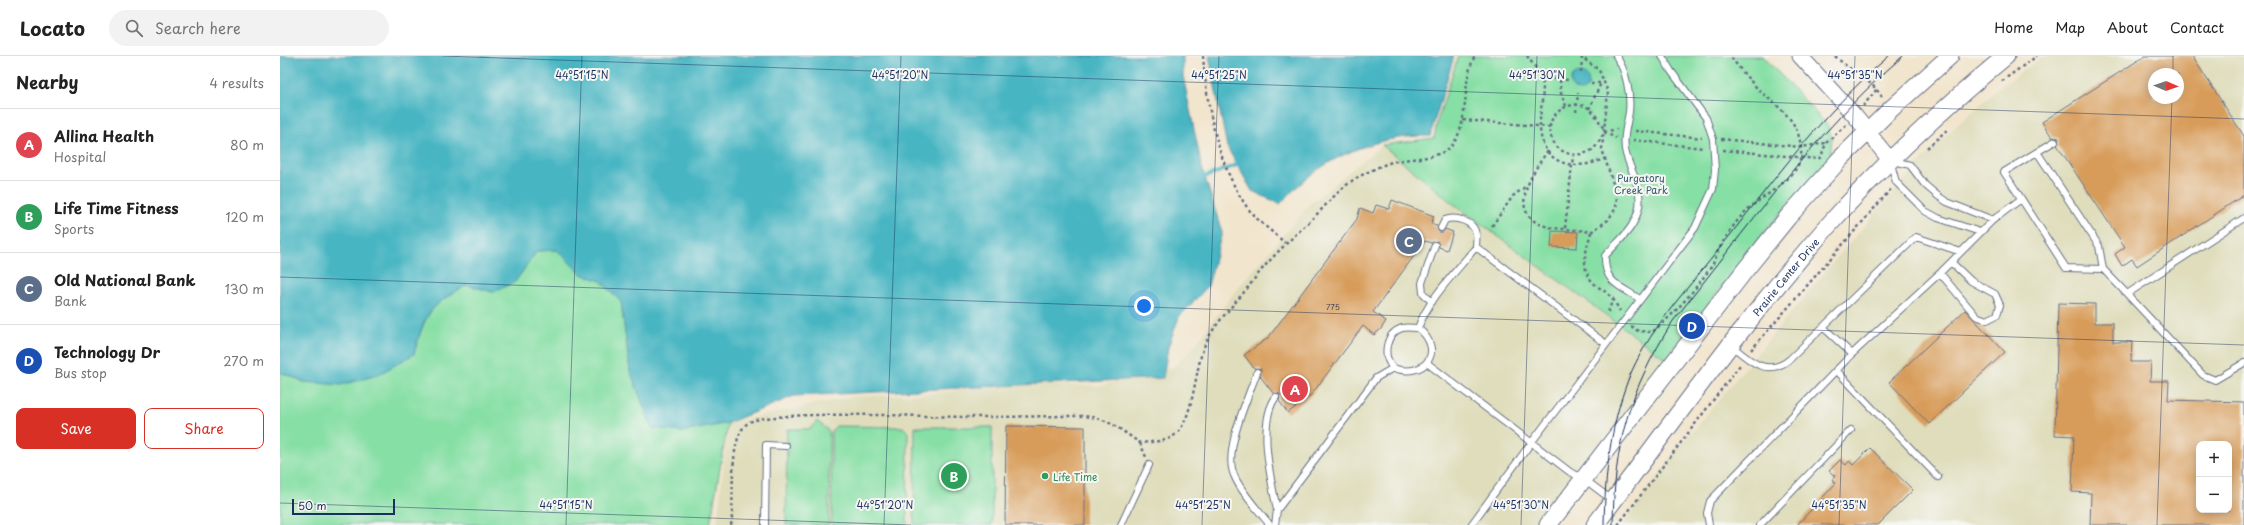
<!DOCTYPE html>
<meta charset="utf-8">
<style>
:root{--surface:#fff;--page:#f2f2f2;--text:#222;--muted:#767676;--line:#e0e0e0;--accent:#d93025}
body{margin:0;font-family:"Playpen Sans",sans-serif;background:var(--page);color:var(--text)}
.controls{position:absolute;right:12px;bottom:12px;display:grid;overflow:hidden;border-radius:8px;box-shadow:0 2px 10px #0003}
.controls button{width:36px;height:36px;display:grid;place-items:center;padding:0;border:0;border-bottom:1px solid var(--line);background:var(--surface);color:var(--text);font:20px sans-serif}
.compass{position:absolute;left:1868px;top:12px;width:36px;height:36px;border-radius:50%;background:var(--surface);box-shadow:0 2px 10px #0003;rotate:92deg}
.scale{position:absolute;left:12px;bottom:10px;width:103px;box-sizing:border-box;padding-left:4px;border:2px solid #1b2f5e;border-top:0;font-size:11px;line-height:14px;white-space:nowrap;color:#1b2f5e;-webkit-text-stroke:3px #f6f6f2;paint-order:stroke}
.you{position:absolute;left:864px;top:250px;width:14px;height:14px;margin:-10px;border:3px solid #fff;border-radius:50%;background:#1a73e8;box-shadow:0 0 0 6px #1a73e833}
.badge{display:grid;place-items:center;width:26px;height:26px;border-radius:50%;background:var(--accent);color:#fff;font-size:13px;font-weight:700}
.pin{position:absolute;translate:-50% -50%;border:2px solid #fff;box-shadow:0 1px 4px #0006}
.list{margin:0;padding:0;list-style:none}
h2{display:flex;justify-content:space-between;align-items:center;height:52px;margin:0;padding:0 16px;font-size:17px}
h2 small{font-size:13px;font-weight:400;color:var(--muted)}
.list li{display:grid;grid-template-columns:26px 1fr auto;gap:12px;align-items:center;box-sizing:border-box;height:72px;padding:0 16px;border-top:1px solid var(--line)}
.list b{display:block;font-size:15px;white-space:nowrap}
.list p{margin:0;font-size:13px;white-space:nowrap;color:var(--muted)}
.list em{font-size:13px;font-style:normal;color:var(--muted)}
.actions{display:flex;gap:8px;padding:12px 16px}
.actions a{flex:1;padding:9px 0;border:1px solid var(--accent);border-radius:8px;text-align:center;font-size:14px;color:var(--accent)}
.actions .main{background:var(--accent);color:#fff}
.icon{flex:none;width:22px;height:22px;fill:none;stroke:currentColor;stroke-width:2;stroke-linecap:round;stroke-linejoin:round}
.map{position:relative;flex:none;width:1964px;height:469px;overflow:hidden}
header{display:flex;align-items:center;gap:24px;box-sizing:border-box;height:56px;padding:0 20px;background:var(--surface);border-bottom:1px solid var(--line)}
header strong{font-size:19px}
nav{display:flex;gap:22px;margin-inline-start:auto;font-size:14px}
.search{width:280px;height:36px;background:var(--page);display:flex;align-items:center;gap:10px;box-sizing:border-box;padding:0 14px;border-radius:22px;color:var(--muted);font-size:15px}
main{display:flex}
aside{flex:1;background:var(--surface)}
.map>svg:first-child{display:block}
.built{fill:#dfddbb;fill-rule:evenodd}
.green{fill:#86dfa4;stroke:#508781}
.water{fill:#47b5c2;stroke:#317290}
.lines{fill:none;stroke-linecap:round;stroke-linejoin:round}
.stream{stroke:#47b5c2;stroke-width:4}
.building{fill:#d89c5a;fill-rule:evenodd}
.service-casing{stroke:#666f85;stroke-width:8}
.tertiary-casing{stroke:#666f85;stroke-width:17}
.secondary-casing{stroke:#666f85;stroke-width:19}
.path{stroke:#666f85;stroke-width:2.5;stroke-dasharray:3 3;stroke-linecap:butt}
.service{stroke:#fff;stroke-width:6}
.tertiary{stroke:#fff;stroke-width:15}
.secondary{stroke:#fff;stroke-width:17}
.tram{stroke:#1b2f5e;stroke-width:1}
.ticks{fill:none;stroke:#1b2f5e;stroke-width:1;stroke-opacity:0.45}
.leisure-dot{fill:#2e9e5b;stroke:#f6f6f2;stroke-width:1.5}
.labels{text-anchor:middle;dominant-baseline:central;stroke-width:4;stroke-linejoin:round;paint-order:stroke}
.number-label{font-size:8px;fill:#4a4a5d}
.park-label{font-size:10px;fill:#365b70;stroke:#f6f6f2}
.street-label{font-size:10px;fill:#1b2f5e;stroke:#f6f6f2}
.leisure-label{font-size:10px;fill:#27864d;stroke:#f6f6f2;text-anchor:start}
.ticks-label{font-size:10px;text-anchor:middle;fill:#1b2f5e;stroke:#f6f6f2;stroke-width:4;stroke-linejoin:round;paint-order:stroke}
</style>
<header>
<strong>Locato</strong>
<div class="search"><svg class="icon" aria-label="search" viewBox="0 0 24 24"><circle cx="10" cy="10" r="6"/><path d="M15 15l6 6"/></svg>Search here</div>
<nav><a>Home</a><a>Map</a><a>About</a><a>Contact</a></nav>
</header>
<main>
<aside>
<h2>Nearby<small>4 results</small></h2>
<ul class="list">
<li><span class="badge" style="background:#e0444e">A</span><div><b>Allina Health</b><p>Hospital</p></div><em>80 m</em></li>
<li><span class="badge" style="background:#2e9e5b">B</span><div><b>Life Time Fitness</b><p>Sports</p></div><em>120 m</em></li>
<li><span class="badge" style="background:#5c6f8a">C</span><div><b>Old National Bank</b><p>Bank</p></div><em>130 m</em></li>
<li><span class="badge" style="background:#1a4fb4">D</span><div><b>Technology Dr</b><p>Bus stop</p></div><em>270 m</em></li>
</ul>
<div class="actions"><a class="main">Save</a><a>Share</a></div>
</aside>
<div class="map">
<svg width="1964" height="469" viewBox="0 0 1964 469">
<rect width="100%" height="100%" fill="#f6f6f2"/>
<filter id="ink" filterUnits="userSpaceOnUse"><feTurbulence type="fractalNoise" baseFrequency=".025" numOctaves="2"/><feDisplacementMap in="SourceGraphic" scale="8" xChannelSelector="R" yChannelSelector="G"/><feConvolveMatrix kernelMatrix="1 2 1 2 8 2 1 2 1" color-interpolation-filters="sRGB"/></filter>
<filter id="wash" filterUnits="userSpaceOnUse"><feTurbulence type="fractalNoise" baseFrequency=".012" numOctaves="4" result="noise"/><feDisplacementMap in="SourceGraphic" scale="16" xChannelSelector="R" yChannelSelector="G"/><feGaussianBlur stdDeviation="0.9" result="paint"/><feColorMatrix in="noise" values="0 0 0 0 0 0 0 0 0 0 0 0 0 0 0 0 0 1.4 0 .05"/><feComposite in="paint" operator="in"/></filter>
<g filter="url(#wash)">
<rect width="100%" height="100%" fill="#f2e5cd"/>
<!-- built -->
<path class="built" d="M1763,0h201v469h-621l51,-71 134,-162 76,-89 57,-63 53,-48zM1874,18h24v24h-24zM1919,388h30v66h-30z
M1102,89l69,57 215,157 -128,166h-821l11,-102 127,-27 65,-2 112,-10 66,2 75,-19 19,-18 41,-55 77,-90z"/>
<!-- green -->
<path class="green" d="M1178,0h305l65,70 4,12 -2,19 -59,67 -105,135 -215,-157 -69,-57 52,-7 3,-16z
M277,194l24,24 20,7 20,21 9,69 52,61 46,-9 -18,102 -430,-1v-152l24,10 110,-28c12,-42 15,-48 53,-69l26,7 22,-10 22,-31z
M537,365l12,10v94h-43l1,-96h23z
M556,370l67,1 5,5 -1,93h-75l-1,-93z
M635,371h77v98h-78z"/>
<!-- water -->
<path class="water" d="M0,0h903v20l19,92 20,64 -14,54 -29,31 -11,30 -5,31 -369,18 -66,27 -46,9 -30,-4 -22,-57 -9,-69 -20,-21 -20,-7 -24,-24 -20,1 -22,31 -22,10 -26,-7c-38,21 -42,28 -53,69l-36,21 -37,10 -37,-3 -24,-10z
M929,0h245l-24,80c-38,-1 -79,11 -111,33 -14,9 -27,23 -39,35l-28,-13 -25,-44z
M1291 26a9 9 0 1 1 18 0a9 9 0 1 1-18 0Z"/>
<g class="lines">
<!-- stream -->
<path class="stream" d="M925,121l32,-12"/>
</g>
<g id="blocks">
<!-- building -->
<path class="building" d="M1865,0h47l52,80v59l-107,71 -5,-7 -10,7 -7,-12 10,-7 -68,-102 2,-7 -7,-1 -10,-15zM1874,18h24v24h-24z
M1112,144l42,16 -3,8 6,2 2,6h4l2,-3 8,3 -6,18 -8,-3 -2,-6 -6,2 -6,-2 -52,71 13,9 -5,8 -7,6 -11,-9 -52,69 -23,18 -9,-12 1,-7 -7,-1 -13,-17 1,-7 -7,-1 -10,-13 24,-17 89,-119 3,-11 13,5 3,-8 13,4z
M1272,175l26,1 -1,16 -26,-1z
M1778,247l37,1v19h18v19h19l-1,20h20l-1,19h19l-1,19 76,2v123h-154l1,-32 -19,-1 2,-56 -19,-1zM1919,388h30v66h-30z
M1685,254l40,42 -76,72 -40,-42z
M726,370l79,1v98h-80z
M1590,392l43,42 -35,35h-81l39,-42 -4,-3 3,-4 -6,-5 11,-11 6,5 3,-4 4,4z"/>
</g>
</g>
<g filter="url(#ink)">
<use href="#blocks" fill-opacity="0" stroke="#666f85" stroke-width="1"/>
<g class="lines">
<!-- service casing -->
<g class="service-casing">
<path id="service" d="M1336,0c10,14 15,38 13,56 -2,13 -7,28 -3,42 5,18 16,33 13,53 -4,22 -20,33 -34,49 -1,27 15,30 35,43
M1775,85l-51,31 62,96 37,1
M1757,96l62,94 4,23 24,25 117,-76
M1161,172l4,-8c10,-4 29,1 31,14 1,3 0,9 0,13
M1700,176l-42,-14 -13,-7 -29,-29 -6,-22 20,5 15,20 13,11 9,6 46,18
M1660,217l36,43 11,4 10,-5 3,-10 -5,-11 -24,-13 -20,-19
M1847,238l76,81 12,5 29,-17
M1152,246l-9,-9 -1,-10 13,-38
M1543,271l29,27
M1451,289c19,16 36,33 59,14l126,-122 45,15
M1147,307l143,109 14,7 28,21
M1113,312c32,11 53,-17 25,-40
M1556,314l102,107
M977,316c-9,26 -34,79 -23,103 6,16 25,36 36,50
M996,341c-19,25 -5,83 1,113
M485,469l1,-80 20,1
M841,469l28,-60
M995,469l2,-15 99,-132 17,-10c-11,-12 -8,-34 9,-40 5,-1 11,0 16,0 11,-30 38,-56 58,-81l130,97
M1191,469l60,-82 164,-215 18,-39 2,-19 -2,-31 -7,-21 -35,-47 -9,-15
M1429,469l-2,-12 3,-12 142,-147 88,-81 53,-53 28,-21
M1480,469l91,-95"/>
</g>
<!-- tertiary casing -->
<g class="tertiary-casing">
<path id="tertiary" d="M1520,0l55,60 35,44"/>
</g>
<!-- secondary casing -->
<g class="secondary-casing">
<g id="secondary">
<path d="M1268,469l198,-256 42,-52 53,-59 50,-49 59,-53"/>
<path id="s1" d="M1315,469c76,-100 148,-203 231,-297 55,-62 116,-119 180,-172"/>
</g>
</g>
<!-- path -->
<path class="path" d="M923,0c4,51 14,108 44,151 10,14 26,25 38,36
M1247,0c4,6 13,16 15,23 3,16 -3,33 -2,49 2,38 36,44 66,30
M1555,0c15,15 35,22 47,41
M1301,16l1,-14
M1261,22l28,2
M1280,24l1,13 5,13
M1722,25l35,-25
M1311,27h11
M1583,50l14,-17
M1309,53l12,-26
M1296,56l2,-19
M1183,64l87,7
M1355,75l67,7
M1324,76l12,6
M1324,76l13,-3
M1323,79c-3,5 -7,12 -11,15 -19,11 -42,1 -42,-22 0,-18 25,-30 40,-19 5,4 10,14 14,20
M1441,83l80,8 25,-4
M1353,84l70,8
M1647,92l22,-20
M1443,94l95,9 3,-2 5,-14 20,-18
M1268,95c-17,22 -44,66 1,76 14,3 28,2 42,5l17,-12 8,-12 1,-12 -15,-47 6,-57 -9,-22 -19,-14
M1212,170l21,-30 12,-9
M1285,172l8,-72
M1311,176c-4,16 -11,34 0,48 6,8 16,11 22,19l-5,13
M1333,243l7,12
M1351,270l7,5 14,1c22,-17 43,-42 59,-65 3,-4 4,-9 6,-14 7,-14 18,-31 29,-42 18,-18 59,-33 55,-64 -3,-28 -22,-39 -41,-56 -11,-11 -21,-23 -30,-35
M1471,294l140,-161
M860,387l6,14
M451,469c4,-24 -4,-88 17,-102 20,-14 188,-6 223,-6 37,0 75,-1 112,-1 26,2 36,13 57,27 9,-1 22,-1 30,-5 24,-11 24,-67 34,-91 10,-25 32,-43 48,-65 17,-23 37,-41 58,-61 18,-17 31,-36 54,-47 8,-4 16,-8 25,-11 20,-7 54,-1 66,-22 15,-25 6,-60 20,-85
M1338,469l122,-160"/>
<!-- service -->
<use href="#service" class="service"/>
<!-- tertiary -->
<use href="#tertiary" class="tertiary"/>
<!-- secondary -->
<use href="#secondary" class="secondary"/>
<!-- tram -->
<path class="tram" d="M1324,469c1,-50 6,-98 24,-145 19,-48 56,-87 88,-127 54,-68 106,-140 173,-197
M1333,469c1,-82 16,-134 60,-204 73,-91 141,-188 230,-265"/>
</g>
</g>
<!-- ticks -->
<path class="ticks" d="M163,0l1801,63M1893,18v-18M0,221l1964,68M0,447l631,22M286,469l16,-469M604,469l17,-469M922,469l17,-469M1241,469l16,-469M1559,469l16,-469M1877,469l15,-427"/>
<!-- markers -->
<circle class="leisure-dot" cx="765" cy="420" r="4"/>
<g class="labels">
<!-- number labels -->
<g class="number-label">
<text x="1053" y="251">775</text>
</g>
<!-- park labels -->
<g class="park-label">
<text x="1361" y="121">Purgatory<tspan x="1361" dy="12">Creek Park</tspan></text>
</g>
<!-- street labels -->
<g class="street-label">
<text stroke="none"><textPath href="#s1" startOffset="313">Prairie Center Drive</textPath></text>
</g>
<!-- leisure labels -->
<g class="leisure-label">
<text x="773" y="420">Life Time</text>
</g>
</g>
<g class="ticks-label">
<text x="302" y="23">44°51'15"N</text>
<text x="620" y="23">44°51'20"N</text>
<text x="939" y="23">44°51'25"N</text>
<text x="1257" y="23">44°51'30"N</text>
<text x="1575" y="23">44°51'35"N</text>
<text x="286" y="453">44°51'15"N</text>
<text x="605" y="453">44°51'20"N</text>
<text x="923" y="453">44°51'25"N</text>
<text x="1241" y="453">44°51'30"N</text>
<text x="1559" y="453">44°51'35"N</text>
</g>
</svg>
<div class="controls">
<button>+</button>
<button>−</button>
</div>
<svg class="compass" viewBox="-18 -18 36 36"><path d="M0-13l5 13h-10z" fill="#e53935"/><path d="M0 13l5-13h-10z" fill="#767676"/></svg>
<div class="scale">50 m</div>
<div class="you"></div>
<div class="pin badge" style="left:1015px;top:333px;background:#e0444e">A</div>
<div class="pin badge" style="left:674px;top:420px;background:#2e9e5b">B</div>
<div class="pin badge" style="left:1129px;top:185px;background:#5c6f8a">C</div>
<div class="pin badge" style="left:1412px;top:270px;background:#1a4fb4">D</div>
</div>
</main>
